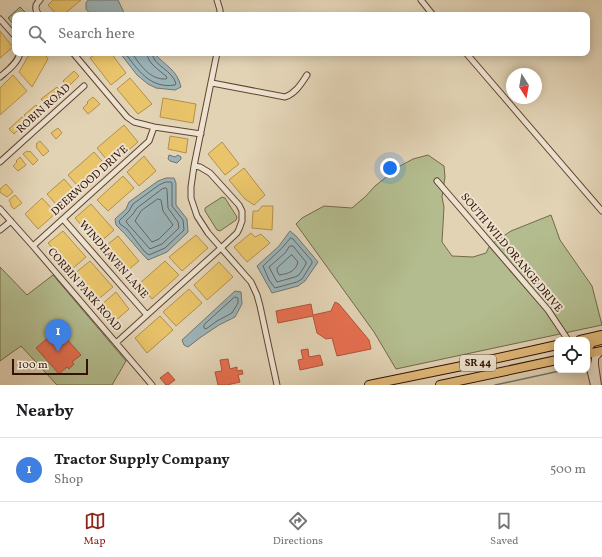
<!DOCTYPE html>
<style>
:root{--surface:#fff;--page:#f6f6f6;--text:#202124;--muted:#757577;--line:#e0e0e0;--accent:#8f2418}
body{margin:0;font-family:Vollkorn,serif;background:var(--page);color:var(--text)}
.controls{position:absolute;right:12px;bottom:12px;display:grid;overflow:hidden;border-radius:8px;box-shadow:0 2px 10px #0003}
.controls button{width:36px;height:36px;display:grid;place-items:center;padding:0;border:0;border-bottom:1px solid var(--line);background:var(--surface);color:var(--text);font:20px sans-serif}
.compass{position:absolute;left:506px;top:68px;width:36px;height:36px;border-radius:50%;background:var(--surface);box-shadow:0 2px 10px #0003;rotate:169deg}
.scale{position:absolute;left:12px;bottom:10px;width:76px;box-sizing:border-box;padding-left:4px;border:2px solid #351304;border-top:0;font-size:11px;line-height:14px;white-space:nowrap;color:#351304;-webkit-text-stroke:3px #ece2cf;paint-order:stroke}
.you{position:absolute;left:390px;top:168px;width:14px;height:14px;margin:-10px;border:3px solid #fff;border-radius:50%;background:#1a73e8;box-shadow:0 0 0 6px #1a73e833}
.badge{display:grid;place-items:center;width:26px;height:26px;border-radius:50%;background:var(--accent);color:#fff;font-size:13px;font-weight:700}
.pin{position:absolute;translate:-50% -33px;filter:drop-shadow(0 1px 2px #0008)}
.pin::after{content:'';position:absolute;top:21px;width:14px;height:12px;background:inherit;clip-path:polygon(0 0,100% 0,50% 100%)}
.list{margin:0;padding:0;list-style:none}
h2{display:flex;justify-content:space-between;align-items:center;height:52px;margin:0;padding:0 16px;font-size:17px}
h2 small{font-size:13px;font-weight:400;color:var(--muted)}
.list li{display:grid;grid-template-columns:26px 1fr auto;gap:12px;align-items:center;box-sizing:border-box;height:64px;padding:0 16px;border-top:1px solid var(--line)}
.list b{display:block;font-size:15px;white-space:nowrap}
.list p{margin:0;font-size:13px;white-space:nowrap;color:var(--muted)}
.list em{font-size:13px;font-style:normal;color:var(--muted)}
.icon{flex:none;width:22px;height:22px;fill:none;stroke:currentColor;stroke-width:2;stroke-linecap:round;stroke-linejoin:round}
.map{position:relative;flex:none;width:602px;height:385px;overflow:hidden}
.search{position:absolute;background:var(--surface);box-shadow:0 2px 10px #0003;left:12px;right:12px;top:12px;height:44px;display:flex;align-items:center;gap:10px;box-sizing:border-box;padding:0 14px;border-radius:8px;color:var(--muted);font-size:15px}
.sheet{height:116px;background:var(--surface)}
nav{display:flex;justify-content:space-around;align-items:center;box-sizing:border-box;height:56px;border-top:1px solid var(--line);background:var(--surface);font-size:11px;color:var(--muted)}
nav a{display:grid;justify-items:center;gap:2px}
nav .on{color:var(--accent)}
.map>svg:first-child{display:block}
.green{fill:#b3bc8e;stroke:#746849}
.water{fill:#9bb4b9;stroke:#727471}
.homes{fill:#e9c46a;stroke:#b38f4b}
.shops{fill:#e76f51;stroke:#b2533a}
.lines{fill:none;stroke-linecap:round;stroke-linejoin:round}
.shore{stroke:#68645e;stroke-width:1}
.stream{stroke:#727471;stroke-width:1.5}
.minor-casing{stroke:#604330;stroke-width:7}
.tertiary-casing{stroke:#604330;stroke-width:8}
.primary-casing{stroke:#351304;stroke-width:10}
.minor{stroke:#ece2cf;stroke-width:5}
.tertiary{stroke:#ece2cf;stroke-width:6}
.primary{stroke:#e1ba7a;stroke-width:8}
.labels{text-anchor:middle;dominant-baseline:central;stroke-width:4;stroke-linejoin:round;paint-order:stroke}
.shield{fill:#ece2cf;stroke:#6c5141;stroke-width:1}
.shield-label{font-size:10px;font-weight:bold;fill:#351304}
.street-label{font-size:11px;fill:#351304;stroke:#ece2cf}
</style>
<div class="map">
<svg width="602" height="385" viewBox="0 0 602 385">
<rect width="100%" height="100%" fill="#e2d3b5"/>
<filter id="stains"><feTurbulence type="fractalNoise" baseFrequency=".005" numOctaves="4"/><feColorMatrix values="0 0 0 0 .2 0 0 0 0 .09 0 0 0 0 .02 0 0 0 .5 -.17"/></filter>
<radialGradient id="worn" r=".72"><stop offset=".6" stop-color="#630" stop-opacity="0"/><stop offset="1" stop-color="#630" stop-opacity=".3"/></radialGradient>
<!-- green -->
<path class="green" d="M20,7l8,8h-13v11l-7,-8z
M428,155l16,11 1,11 -3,20 2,10 -2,35 10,14 21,1 13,-4 4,-8 21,-14 40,-16 9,25 32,46 10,39 -206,44 -22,-37 -78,-108 6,-6 22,-12 28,2 14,-12 9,-10 25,-20 13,-7z
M222,197l3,1 12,19 -1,3 -16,11 -3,-1 -12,-19v-3z
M0,267l27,28 26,-20 73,86 -14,24h-55l-36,-39 -21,15z"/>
<!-- water -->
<path class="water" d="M88,0h30l7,15h-34l-5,-6v-6z
M120,53h34c11,13 23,16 27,34l-6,3 -19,-2 -8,-4 -11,-9z
M169,155l6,2 3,-2 3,2v2l-4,4 -7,-2 -2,-2z
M166,178h8l2,5v22l11,14 1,13 -21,20 -19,8c-11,-11 -20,-24 -32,-35l-1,-6 11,-10 3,-7 29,-21z
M290,231l6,5 22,26 -13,19 -7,5 -26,7 -15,-27 22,-20z
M235,291l6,1 1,12 -7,13 -16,8 -18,12 -13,10 -4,-2 -2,-5z"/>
<!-- homes -->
<path class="homes" d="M53,0h28l-18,15h-6l-9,-10z
M0,31l13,16 -13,11z
M30,53h14l4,6 -16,28 -13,-15z
M96,53h15l15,20 -15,12 -21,-27z
M74,71l5,5 -11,11 -5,-6z
M13,75l14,16 -27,24v-27z
M130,78l22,26 -14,10 -21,-25z
M57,87l5,6 -15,13 -6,-7z
M93,97l7,7 -12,10 -5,-6 5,-5 -1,-1z
M163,98l33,6 -3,19 -33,-6z
M36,105l5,6 -12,10 -5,-6z
M22,117l5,5 -13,12 -5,-5z
M124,125l14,17 -27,23 -14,-17z
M58,128l4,5 -6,6 -5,-6z
M170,136l18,3 -2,14 -18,-4z
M40,141l9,10 -6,5 -7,-9 1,-2 -1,-1z
M222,142l17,22 -14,11 -17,-21z
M27,151l2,1 1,-1 8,9 -5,5 -10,-11z
M94,152l14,16 -26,23 -14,-16z
M144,156l12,15 -17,15 -12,-14z
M20,157l6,8 -8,6 -5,-5 4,-4 -1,-1z
M244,168l21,27 -11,10 -9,-6 -16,-19z
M123,176l11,12 -26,23 -11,-11z
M64,179l14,16 -17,15 -14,-16z
M6,184l7,8 -6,5 -4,-3h-1l-2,-2v-3z
M15,195l7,8 -8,6 -3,-3v-2l-2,-4z
M42,198l14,15 -18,16 -13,-15z
M91,204l23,26 -16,14 -23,-26z
M262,206h11l-1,24 -20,-2 1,-17h5z
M63,231l23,26 -15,13 -23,-27z
M251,233l4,4 6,-3 9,9 -23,19 -13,-15z
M196,235l12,13 -26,23 -13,-14z
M118,236l21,25 -16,13 -21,-25z
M90,261l23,26 -17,14 -22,-27z
M165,261l14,14 -27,24 -13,-15z
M219,262l14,15 -26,23 -13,-15z
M189,289l13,14 -26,23 -13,-14z
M116,292l13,17 -15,13 -13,-17z
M160,316l13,14 -26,23 -12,-15z"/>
<!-- shops -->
<path class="shops" d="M335,302l4,2 30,36 2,9 -34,7 -5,-18 -6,1 -9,-6 -4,-17 -35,7 -2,-12 35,-7 2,11 18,-4z
M58,329l23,26 -9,7 2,2 -5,5 -2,-2 -8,7 -23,-26z
M308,349l1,8 11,-2 3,10 -23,5 -2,-10 5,-1 -2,-9z
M228,359l2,10 7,-2v4l5,-1 1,4 -5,1 2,7 -13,3h-9l-3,-13 7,-1 -2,-11z
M168,372l7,8 -7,5h-2l-6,-7z"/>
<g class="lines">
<!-- shore -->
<path class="shore" d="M125,53c13,17 25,36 50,32l1,-1c-3,-14 -23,-18 -24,-31
M132,53c8,12 18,27 34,26l1,-1 -1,-2c-7,-6 -19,-13 -19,-23
M166,182h5l1,1v23l11,14 1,10 -19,18 -16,7 -5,-4 -17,-22 -7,-5 -1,-3 10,-10 4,-7 26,-19z
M166,188l1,2 1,18 10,14 1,6 -17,16 -12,5 -23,-26 -1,-2 7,-7 4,-6 25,-19z
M158,199l3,1 2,11 10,14 -14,14 -7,3 -17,-21 6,-10z
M291,238l2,1 19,22v2l-10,16 -5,3 -22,6 -6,-8 -6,-14 18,-17z
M290,246h3l13,16v2l-7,11 -4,2 -18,5 -8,-15 16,-14z
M292,255l6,7c-2,9 -10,12 -19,13l-2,-5v-2l13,-12z
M235,297l3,1v5l-6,10 -15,8 -11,8 -2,-1v-3z"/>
<!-- stream -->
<path class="stream" d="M495,385l69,-15"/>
<!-- minor casing -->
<g class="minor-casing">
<path id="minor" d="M217,0l3,10v5
M421,0l12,15
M39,15c-4,-5 -5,-10 1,-15
M0,19l15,17
M73,53l54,64 7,5 20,5 47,7
M217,53l-23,113 -3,21v11l6,18 11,17 43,49 6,13 3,11 17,79
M466,53l136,158
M0,77c7,-6 18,-14 20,-24
M212,83l73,14c11,-4 16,-13 22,-22
M0,162l84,-76
M437,181l111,129 20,30
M0,209l33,37 119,139
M63,219l84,96
M0,230l11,-9
M33,246l116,-105 5,-14
M116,343l105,-95 16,-15 2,-4 3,-8v-10l-3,-6 -29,-32 -10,-6 -6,-1"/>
</g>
<!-- tertiary casing -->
<g class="tertiary-casing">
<path id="tertiary" d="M587,356l7,29
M598,385l-3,-20v-7l6,-7"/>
</g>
<!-- primary casing -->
<g class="primary-casing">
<path id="primary" d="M580,340l22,-5
M587,352l2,-6 4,-4 8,-2
M587,354l15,-3
M369,385l93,-19 95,-21
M440,385l117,-25"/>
</g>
<!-- minor -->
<use href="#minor" class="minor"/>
<!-- tertiary -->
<use href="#tertiary" class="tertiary"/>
<!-- primary -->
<use href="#primary" class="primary"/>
</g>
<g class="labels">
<!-- shield labels -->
<rect class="shield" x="460" y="355" width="36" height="16" rx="3"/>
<g class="shield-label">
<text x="478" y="363">SR 44</text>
</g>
<!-- street labels -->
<g class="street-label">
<text transform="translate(44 109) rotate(-42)">ROBIN ROAD</text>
<text transform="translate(90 181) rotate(-42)">DEERWOOD DRIVE</text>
<text transform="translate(511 253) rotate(50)">SOUTH WILD ORANGE DRIVE</text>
<text transform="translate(113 260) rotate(49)">WINDHAVEN LANE</text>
<text transform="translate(84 290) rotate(49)">CORBIN PARK ROAD</text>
</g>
</g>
<rect width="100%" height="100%" filter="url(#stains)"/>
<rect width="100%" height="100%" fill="url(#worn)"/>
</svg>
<div class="controls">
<button><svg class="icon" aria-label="locate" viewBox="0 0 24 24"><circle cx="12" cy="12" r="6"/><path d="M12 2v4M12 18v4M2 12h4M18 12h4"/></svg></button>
</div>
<svg class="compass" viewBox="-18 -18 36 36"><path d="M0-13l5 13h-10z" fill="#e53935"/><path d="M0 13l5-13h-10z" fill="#757577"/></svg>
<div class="scale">100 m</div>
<div class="you"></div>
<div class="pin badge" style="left:58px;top:352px;background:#3f7fe0">1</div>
<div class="search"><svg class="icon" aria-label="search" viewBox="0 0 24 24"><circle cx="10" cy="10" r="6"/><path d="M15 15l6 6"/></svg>Search here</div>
</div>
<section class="sheet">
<h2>Nearby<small></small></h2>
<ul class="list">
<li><span class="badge" style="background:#3f7fe0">1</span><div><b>Tractor Supply Company</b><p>Shop</p></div><em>500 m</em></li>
</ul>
</section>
<nav>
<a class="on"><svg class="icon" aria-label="map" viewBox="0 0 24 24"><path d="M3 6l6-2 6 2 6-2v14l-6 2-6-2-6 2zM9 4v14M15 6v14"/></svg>Map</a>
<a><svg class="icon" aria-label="directions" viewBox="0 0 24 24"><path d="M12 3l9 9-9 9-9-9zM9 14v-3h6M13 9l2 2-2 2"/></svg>Directions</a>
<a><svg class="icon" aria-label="saved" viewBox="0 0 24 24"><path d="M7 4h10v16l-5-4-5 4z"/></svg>Saved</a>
</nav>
